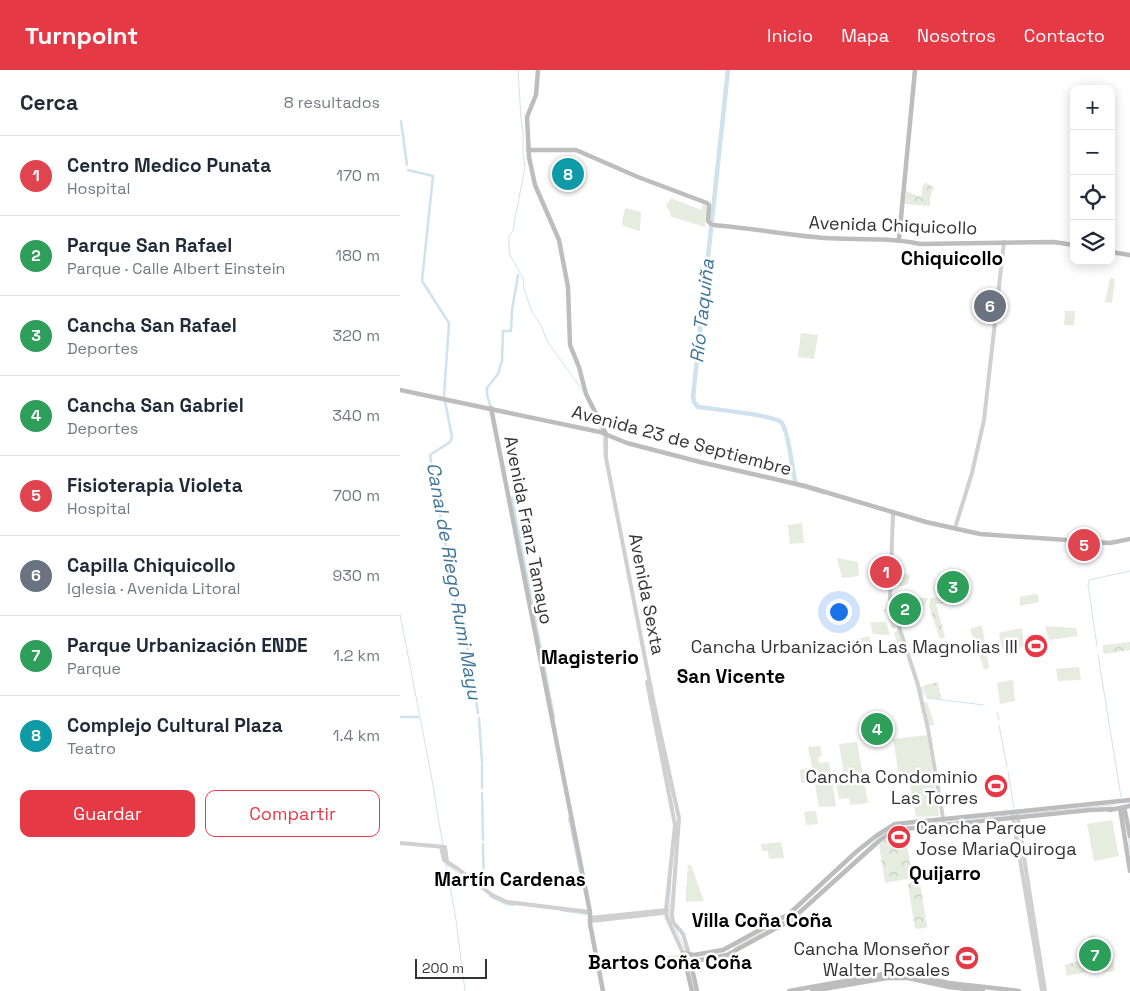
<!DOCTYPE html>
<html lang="es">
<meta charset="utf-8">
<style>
:root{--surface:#fff;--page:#f6f6f7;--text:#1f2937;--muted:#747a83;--line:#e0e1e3;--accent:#e63946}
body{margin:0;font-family:"Space Grotesk",sans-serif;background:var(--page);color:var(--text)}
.controls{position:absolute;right:15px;top:15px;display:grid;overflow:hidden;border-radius:10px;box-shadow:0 2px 12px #0003}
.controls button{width:45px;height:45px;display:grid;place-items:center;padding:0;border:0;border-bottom:1px solid var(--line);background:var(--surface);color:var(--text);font:25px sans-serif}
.scale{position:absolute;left:15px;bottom:12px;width:72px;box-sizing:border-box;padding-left:5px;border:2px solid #333;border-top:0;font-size:14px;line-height:18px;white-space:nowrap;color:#333;-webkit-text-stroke:4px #fff;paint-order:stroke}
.you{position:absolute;left:438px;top:541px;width:18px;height:18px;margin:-12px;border:4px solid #fff;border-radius:50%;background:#1a73e8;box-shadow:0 0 0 8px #1a73e833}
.badge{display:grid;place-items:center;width:32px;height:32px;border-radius:50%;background:var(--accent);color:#fff;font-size:16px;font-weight:700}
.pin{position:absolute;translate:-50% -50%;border:2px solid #fff;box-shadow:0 1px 5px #0006}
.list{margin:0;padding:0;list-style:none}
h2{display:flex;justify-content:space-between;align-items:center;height:65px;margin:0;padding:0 20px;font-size:21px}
h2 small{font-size:16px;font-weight:400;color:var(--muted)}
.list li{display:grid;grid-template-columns:32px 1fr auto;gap:15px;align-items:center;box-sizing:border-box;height:80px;padding:0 20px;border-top:1px solid var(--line)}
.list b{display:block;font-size:19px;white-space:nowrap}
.list p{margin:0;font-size:16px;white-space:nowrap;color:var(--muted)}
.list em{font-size:16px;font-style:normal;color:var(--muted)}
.actions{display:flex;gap:10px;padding:15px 20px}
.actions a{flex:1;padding:11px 0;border:1px solid var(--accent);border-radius:10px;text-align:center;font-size:18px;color:var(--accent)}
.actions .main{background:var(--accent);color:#fff}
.icon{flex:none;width:28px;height:28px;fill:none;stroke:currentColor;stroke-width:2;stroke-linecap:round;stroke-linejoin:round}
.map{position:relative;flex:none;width:730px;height:921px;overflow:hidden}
header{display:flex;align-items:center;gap:30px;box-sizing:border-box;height:70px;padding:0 25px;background:var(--accent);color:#fff}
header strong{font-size:24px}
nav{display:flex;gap:28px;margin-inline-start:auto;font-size:18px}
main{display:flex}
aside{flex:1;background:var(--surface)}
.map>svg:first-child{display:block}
.grass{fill:#e6ecdf}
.forest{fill:url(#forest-crowns)}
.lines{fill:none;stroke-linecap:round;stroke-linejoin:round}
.stream{stroke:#cfe2ee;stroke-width:1}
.canal{stroke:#cfe2ee;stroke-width:2.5}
.river{stroke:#cfe2ee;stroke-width:4.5}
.tertiary{stroke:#d0d0d0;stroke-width:4}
.secondary{stroke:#bdbdbd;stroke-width:4.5}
.labels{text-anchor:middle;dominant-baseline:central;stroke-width:5;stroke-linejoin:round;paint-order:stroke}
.street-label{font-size:18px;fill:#333;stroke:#fff}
.poi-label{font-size:18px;fill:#333;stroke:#fff;text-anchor:end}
.neighbourhood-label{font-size:19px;font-weight:bold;fill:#000;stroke:#fff}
.water-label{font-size:19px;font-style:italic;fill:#3f7597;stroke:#fff}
</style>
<header>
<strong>Turnpoint</strong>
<nav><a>Inicio</a><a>Mapa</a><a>Nosotros</a><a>Contacto</a></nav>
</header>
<main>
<aside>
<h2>Cerca<small>8 resultados</small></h2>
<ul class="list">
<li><span class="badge" style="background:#e0444e">1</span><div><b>Centro Medico Punata</b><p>Hospital</p></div><em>170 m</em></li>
<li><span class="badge" style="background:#2e9e5b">2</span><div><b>Parque San Rafael</b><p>Parque · Calle Albert Einstein</p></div><em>180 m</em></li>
<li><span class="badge" style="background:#2e9e5b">3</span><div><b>Cancha San Rafael</b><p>Deportes</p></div><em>320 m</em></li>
<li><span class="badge" style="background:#2e9e5b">4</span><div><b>Cancha San Gabriel</b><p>Deportes</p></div><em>340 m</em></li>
<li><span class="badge" style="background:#e0444e">5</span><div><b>Fisioterapia Violeta</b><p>Hospital</p></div><em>700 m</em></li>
<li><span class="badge" style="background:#6b7280">6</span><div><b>Capilla Chiquicollo</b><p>Iglesia · Avenida Litoral</p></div><em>930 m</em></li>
<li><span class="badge" style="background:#2e9e5b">7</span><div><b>Parque Urbanización ENDE</b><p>Parque</p></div><em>1.2 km</em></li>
<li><span class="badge" style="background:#0f9aa8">8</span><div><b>Complejo Cultural Plaza</b><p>Teatro</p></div><em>1.4 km</em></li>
</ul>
<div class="actions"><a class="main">Guardar</a><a>Compartir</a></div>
</aside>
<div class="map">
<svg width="730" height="921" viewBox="0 0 730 921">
<defs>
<pattern id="forest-crowns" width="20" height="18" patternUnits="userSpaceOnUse" patternTransform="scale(1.25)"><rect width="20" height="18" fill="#e6ecdf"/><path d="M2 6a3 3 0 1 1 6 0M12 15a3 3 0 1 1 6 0" fill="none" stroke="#c6cbc0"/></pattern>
</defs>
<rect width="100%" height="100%" fill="#fff"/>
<!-- grass -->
<path class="grass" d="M271,128l30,12 2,-6 3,1 -1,22 -36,-11 2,-2 -5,-9z
M225,138l16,4 -1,19 -17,-5 -1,-5z
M710,208l5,1 -3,24 -7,-1z
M665,241h10l-1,14h-10z
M401,263l17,2 -4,24 -16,-2z
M402,453l2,20 -14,1 -2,-19z
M437,488l21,4 1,14 -17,2z
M635,524l3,1 1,7 -19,4v-9z
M483,539l9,1 5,18h-5l-4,-13 1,-4 -2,-1 -3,3z
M470,552h16l4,13 -17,-1z
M582,555l7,43 -5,1 -14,-40z
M645,556l31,2 2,8 -29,4z
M622,558l2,18 -1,1 -21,2 -3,-16z
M498,560l1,1 8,23h-9l-1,-2 4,1 1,-3 -3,-2 -5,-15z
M645,568l2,13 -19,2 -2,-12z
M679,597l2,13 -23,1 -2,-12z
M611,610h2l2,21 -15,3 -3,-21z
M524,632h3l8,24 -6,-1z
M527,665l12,81 -23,1 -8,-43 -9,1 -6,-36z
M457,672l11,61 -18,2 -1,-7 -10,1 -4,-23 9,-2 -5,-30z
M420,676l2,10 -4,1 1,6 10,-1 7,44 -17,1 -11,-60z
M408,698l2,15h-9l-1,-13z
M416,741l2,13 -12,1 -2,-13z
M712,750l7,36 -25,5 -7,-37z
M381,772l3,16 -15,1 -1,-8h-6l-1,-7z
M287,795h4l13,36 -18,1v-16l1,-1v-14l2,-1z
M385,849l2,1 -52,29 -2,-2z"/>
<!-- forest -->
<path class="forest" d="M525,112l9,6 -4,8v10l-25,-2 1,-13 15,6 2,-11z
M494,502l16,3 -2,8 -5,3 -10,1z
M557,527l1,5 -22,2 9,33 -5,2 -11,-33 2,-8z
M493,528h35l-3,7 -25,9 -2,-1z
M469,566l2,6 -24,6 -1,-6z
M730,572v8l-25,4 -2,-2v-7z
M538,612l3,17 -14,-1 -5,-12z
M488,653l2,13 -27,3 -2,-11z
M505,760l7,48 -27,5 -6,-38 16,-14z
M518,811l2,2 7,43 -1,2 -9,1 -2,-1 -7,-43 1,-2z
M694,865l7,22h11l3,14 -23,2 -2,-2 -23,5 -2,-11 24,-7 1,-7 -2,-14z
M573,878l3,15 -14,3 -2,-15 2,1 2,-3z
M279,885l3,3 -3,4 -23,3 -3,-3 2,-5z"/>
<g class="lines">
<!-- stream -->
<path class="stream" d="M118,0l3,49 2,12v23l2,13 -11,57 -1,7 -4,5v13l1,6 13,23 1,11 8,23 9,13 6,16 36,50
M197,351l3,8
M203,366l1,21
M396,416l28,8
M494,457l1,-12
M0,544l31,160 12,72
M697,576l-9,-61 1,-5 41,-9
M698,585l23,142
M513,595l6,18
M521,617l3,9
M527,628l57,7
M597,642l2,8
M599,655l8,42
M608,702l6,36
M268,706l5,31
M728,733h2
M620,744l95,-9
M547,751l63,-6
M532,752h9
M728,766l2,14
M46,794l10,56 9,71
M46,794l33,24
M271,811l-2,35 17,35
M414,827l69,-63"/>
<!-- canal -->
<path class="canal" d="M1,51l6,44
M8,100l25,6 -11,105 27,42 -5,73
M45,331l7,36 -2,5 -20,13 30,175 5,2 13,81
M90,335l-3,-10v-7l11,-14 4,-13 1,-30h8l1,-21 6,-35
M112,428l42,219
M0,647h18
M79,648l3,44
M82,718v-24
M82,723l1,47
M169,748l12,57
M83,774l1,43
M90,826l17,8 7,1
M161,840l28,4 -1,-2"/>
<!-- river -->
<path class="river" d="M328,0l-35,327 1,5 4,5c13,2 78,8 84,16 8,14 9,42 13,57"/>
<!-- tertiary -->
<path class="tertiary" d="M206,364v24l48,246 25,114 -7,97 1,7 10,12 6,20
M493,442l-3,87 28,86 10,44 16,95
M555,458l17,-55 12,-53 20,-178
M247,612l28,143 -9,85 1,8 16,35
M612,742l30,179
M617,742l28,179
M0,773l45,4 2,15
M41,777l3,13 14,9 34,26 15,7 83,10
M190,848l77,-8
M191,851l72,-8 3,-3"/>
<!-- secondary -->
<path class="secondary" d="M138,0l-2,25 -9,22 2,40 6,28 24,55 9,47 2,58 9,22 7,27 20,40
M128,80h48l62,27 69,26 2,2 -1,16 3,3
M314,155c37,3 73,10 110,13 32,2 64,-1 96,6l134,-2 20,3
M499,169l16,-169
M711,182l19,3
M0,320l200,42 27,11 73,19 105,24 121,36 54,12 130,9 20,-4
M91,338l99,504v12l13,67
M724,737l6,29
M720,738l10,63
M710,740l20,-4
M290,890l7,31
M285,893l42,-8 64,-35 88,-79 15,-11 196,-20 22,-1
M292,921l-9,-38 11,2 29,-5 66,-36 67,-62 20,-16 19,-12 235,-24
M389,921l101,-18 17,1 42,9 70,8
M412,921l75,-13h21l41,9 34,4"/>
</g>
<!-- icons -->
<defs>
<g id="stadium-disc" transform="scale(1.25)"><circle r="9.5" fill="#e63946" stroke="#fff"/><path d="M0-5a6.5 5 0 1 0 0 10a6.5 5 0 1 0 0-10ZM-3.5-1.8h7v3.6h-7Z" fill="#fff"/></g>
</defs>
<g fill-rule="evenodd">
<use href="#stadium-disc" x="636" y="576"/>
<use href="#stadium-disc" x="596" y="716"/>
<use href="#stadium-disc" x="499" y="767"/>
<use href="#stadium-disc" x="567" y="888"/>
</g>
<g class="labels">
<!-- street labels -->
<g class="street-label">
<text transform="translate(493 155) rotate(2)">Avenida Chiquicollo</text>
<text transform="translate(282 370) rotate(15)">Avenida 23 de Septiembre</text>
<text transform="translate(129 460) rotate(79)">Avenida Franz Tamayo</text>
<text transform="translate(247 524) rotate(79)">Avenida Sexta</text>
</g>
<!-- poi labels -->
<g class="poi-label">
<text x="618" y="576">Cancha Urbanización Las Magnolias III</text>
<text x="578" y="706">Cancha Condominio<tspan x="578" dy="21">Las Torres</tspan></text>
<text x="516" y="757" text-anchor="start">Cancha Parque<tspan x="516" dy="21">Jose MariaQuiroga</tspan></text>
<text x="550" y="878">Cancha Monseñor<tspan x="550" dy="21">Walter Rosales</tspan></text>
</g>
<!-- neighbourhood labels -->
<g class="neighbourhood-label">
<text x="552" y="188">Chiquicollo</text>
<text x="190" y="587">Magisterio</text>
<text x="331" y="606">San Vicente</text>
<text x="545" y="803">Quijarro</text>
<text x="110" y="809">Martín Cardenas</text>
<text x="362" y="850">Villa Coña Coña</text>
<text x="270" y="892">Bartos Coña Coña</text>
</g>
<!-- water labels -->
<g class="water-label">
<text transform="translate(302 241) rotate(-84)">Río Taquiña</text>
<text transform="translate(54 511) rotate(80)">Canal de Riego Rumi Mayu</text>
</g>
</g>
</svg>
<div class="controls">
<button>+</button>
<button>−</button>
<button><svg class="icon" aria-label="locate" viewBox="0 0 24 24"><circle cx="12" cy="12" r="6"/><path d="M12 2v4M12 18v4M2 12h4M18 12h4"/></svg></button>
<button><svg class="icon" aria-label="layers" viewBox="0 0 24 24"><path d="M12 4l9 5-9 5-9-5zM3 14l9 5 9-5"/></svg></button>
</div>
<div class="scale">200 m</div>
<div class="you"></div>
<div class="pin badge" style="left:486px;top:502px;background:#e0444e">1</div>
<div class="pin badge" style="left:505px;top:539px;background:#2e9e5b">2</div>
<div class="pin badge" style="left:553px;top:517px;background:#2e9e5b">3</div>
<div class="pin badge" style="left:477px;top:659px;background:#2e9e5b">4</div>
<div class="pin badge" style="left:684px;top:475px;background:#e0444e">5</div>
<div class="pin badge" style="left:590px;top:236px;background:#6b7280">6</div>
<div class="pin badge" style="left:695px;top:885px;background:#2e9e5b">7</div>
<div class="pin badge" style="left:168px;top:104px;background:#0f9aa8">8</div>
</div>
</main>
